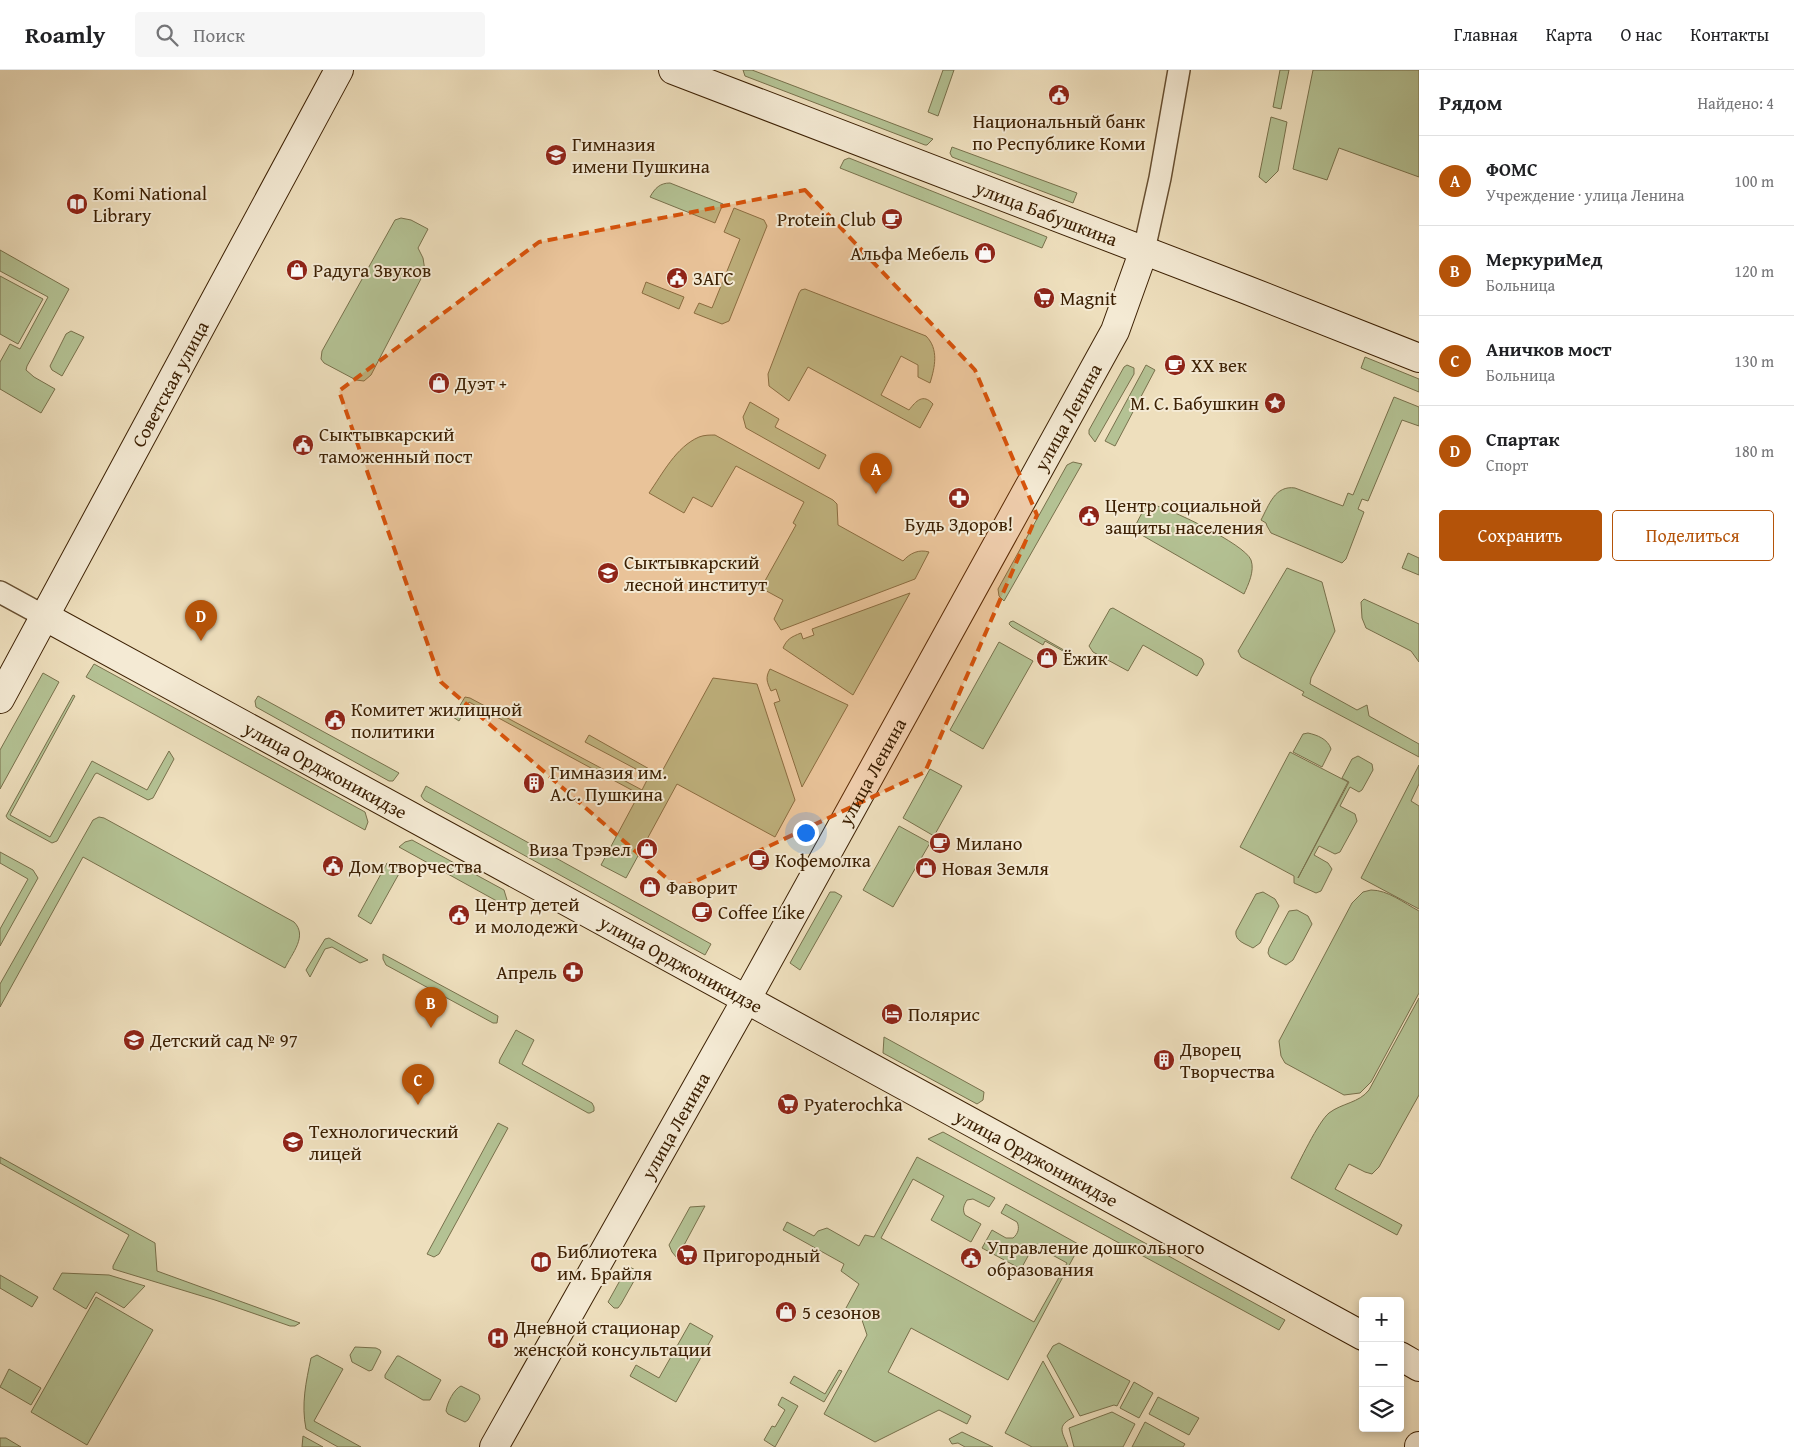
<!DOCTYPE html>
<html lang="ru">
<meta charset="utf-8">
<style>
:root{--surface:#fff;--page:#f6f6f6;--text:#202124;--muted:#757577;--line:#e0e0e0;--accent:#b45309}
body{margin:0;font-family:"Gentium Book Plus",serif;background:var(--page);color:var(--text)}
.controls{position:absolute;right:15px;bottom:15px;display:grid;overflow:hidden;border-radius:5px;box-shadow:0 2px 8px #0003}
.controls button{width:45px;height:45px;display:grid;place-items:center;padding:0;border:0;border-bottom:1px solid var(--line);background:var(--surface);color:var(--text);font:25px sans-serif}
.you{position:absolute;left:805px;top:762px;width:18px;height:18px;margin:-12px;border:4px solid #fff;border-radius:50%;background:#1a73e8;box-shadow:0 0 0 8px #1a73e833}
.badge{display:grid;place-items:center;width:32px;height:32px;border-radius:50%;background:var(--accent);color:#fff;font-size:16px;font-weight:700}
.pin{position:absolute;translate:-50% -41px;filter:drop-shadow(0 1px 2px #0008)}
.pin::after{content:'';position:absolute;top:26px;width:18px;height:15px;background:inherit;clip-path:polygon(0 0,100% 0,50% 100%)}
.list{margin:0;padding:0;list-style:none}
h2{display:flex;justify-content:space-between;align-items:center;height:65px;margin:0;padding:0 20px;font-size:21px}
h2 small{font-size:16px;font-weight:400;color:var(--muted)}
.list li{display:grid;grid-template-columns:32px 1fr auto;gap:15px;align-items:center;box-sizing:border-box;height:90px;padding:0 20px;border-top:1px solid var(--line)}
.list b{display:block;font-size:19px;white-space:nowrap}
.list p{margin:0;font-size:16px;white-space:nowrap;color:var(--muted)}
.list em{font-size:16px;font-style:normal;color:var(--muted)}
.actions{display:flex;gap:10px;padding:15px 20px}
.actions a{flex:1;padding:11px 0;border:1px solid var(--accent);border-radius:5px;text-align:center;font-size:18px;color:var(--accent)}
.actions .main{background:var(--accent);color:#fff}
.icon{flex:none;width:28px;height:28px;fill:none;stroke:currentColor;stroke-width:2;stroke-linecap:round;stroke-linejoin:round}
.map{position:relative;flex:none;width:1419px;height:1377px;overflow:hidden}
header{display:flex;align-items:center;gap:30px;box-sizing:border-box;height:70px;padding:0 25px;background:var(--surface);border-bottom:1px solid var(--line)}
header strong{font-size:24px}
nav{display:flex;gap:28px;margin-inline-start:auto;font-size:18px}
.search{width:350px;height:45px;background:var(--page);display:flex;align-items:center;gap:12px;box-sizing:border-box;padding:0 18px;border-radius:5px;color:var(--muted);font-size:19px}
main{display:flex}
aside{flex:1;background:var(--surface)}
.map>svg:first-child{display:block}
.green{fill:#b4c294;stroke:#78714c}
.lines{fill:none;stroke-linecap:round;stroke-linejoin:round}
.street-casing{stroke:#685032;stroke-width:24}
.secondary-casing{stroke:#3c2003;stroke-width:30}
.street{stroke:#f4ead4;stroke-width:21}
.secondary{stroke:#f4ead4;stroke-width:28}
.marked{fill:#d7530b;fill-opacity:0.2;stroke:#d7530b;stroke-width:4;stroke-dasharray:10 6;stroke-linejoin:round}
.labels{text-anchor:middle;dominant-baseline:central;stroke-width:4;stroke-linejoin:round;paint-order:stroke}
.poi-label{font-size:19px;fill:#3c2003;stroke:#f4ead4;text-anchor:start}
.street-label{font-size:19px;fill:#3c2003;stroke:#f4ead4}
</style>
<header>
<strong>Roamly</strong>
<div class="search"><svg class="icon" aria-label="search" viewBox="0 0 24 24"><circle cx="10" cy="10" r="6"/><path d="M15 15l6 6"/></svg>Поиск</div>
<nav><a>Главная</a><a>Карта</a><a>О нас</a><a>Контакты</a></nav>
</header>
<main>
<div class="map">
<svg width="1419" height="1377" viewBox="0 0 1419 1377">
<rect width="100%" height="100%" fill="#eedfbd"/>
<filter id="stains"><feTurbulence type="fractalNoise" baseFrequency=".004" numOctaves="4"/><feColorMatrix values="0 0 0 0 .2 0 0 0 0 .09 0 0 0 0 .02 0 0 0 .5 -.17"/></filter>
<radialGradient id="worn" r=".72"><stop offset=".6" stop-color="#630" stop-opacity="0"/><stop offset="1" stop-color="#630" stop-opacity=".3"/></radialGradient>
<!-- green -->
<path class="green" d="M743,0h9l181,69 -6,6h-2l-180,-69z
M943,0h11l-16,46 -10,-4z
M1280,0h9l-8,39 -8,-2z
M1313,0h106v107l-80,-29 -12,32 -34,-11z
M1271,47l16,5 -9,49 -12,12 -7,-6z
M952,77l125,46 -4,10 -121,-46 -2,-4z
M849,88l198,79 -5,11 -202,-80 4,-8z
M670,113l53,21 -8,19 -65,-26c5,-9 10,-14 20,-14z
M734,138l30,12 3,6 -38,95 -7,3 -28,-11 5,-10 13,5 28,-69 -16,-7z
M401,148l10,2 17,9 -10,19 5,10 2,13 -54,104 -7,6 -8,-1 -32,-17 -3,-4 1,-8 73,-131z
M0,180l69,39 -42,77 -1,4 8,7 21,12 -14,24 -41,-24v-27l10,-18 10,5 28,-52 -48,-26z
M0,206l43,23 -25,45 -18,-10z
M646,212l38,15 -5,12 -37,-16z
M805,219l121,47c13,13 9,31 4,47l-12,-6v-12l-17,-9 -20,39 28,15c7,-9 14,-17 24,-6l-13,24 -112,-61 -19,34 -20,-15 -1,-12 31,-81 2,-3z
M71,261l13,6 -22,39 -10,-6 -2,-4 16,-32z
M1365,287l54,22v13l-58,-24z
M1127,295l7,3v6l-39,68 -6,-8v-4l35,-63z
M1146,295l9,5 -40,76 -10,-5z
M1394,327l25,10v19l-17,-6 -34,81 -6,-2 -4,10 6,3 -18,47 -4,4 -71,-30 -4,-7 -1,-3 -5,-3c8,-15 14,-35 34,-32l48,18 5,-13 5,2z
M750,332l29,17 -4,8 51,28 -7,14 -73,-41 -3,-11z
M715,365l118,65 4,4 1,21 65,36c7,-8 16,-12 26,-9l-14,27 -134,51 -7,-11 9,-19 -22,-12 35,-63 -3,-2 11,-21 -68,-36 -24,41 -19,-10 -9,16 -35,-20c14,-20 27,-46 50,-56 5,-2 11,-2 16,-2z
M1073,392l9,2 -78,137 -5,-5 -1,-7 69,-124z
M1150,434c17,3 95,40 101,56 4,11 -3,25 -7,34l-111,-64 11,-21z
M1408,483l11,5v17l-17,-7z
M1287,498l35,14 13,49 -24,47 -1,6 47,26 10,-5 2,11 50,28v13l-117,-62 2,-3 -63,-35 -3,-6z
M910,523l-57,102 -70,-47c4,-9 8,-11 18,-15l2,6 11,-4 -2,-6z
M1364,529l55,25v38l-8,-11 -45,-23 -4,-10 -1,-16z
M1113,538l89,51 2,5 -7,12 -54,-31 -15,26 -35,-19 -4,-6 21,-37z
M1013,551l77,44v1l-45,-25 -2,4 -31,-18 -3,-3 1,-2z
M999,572l34,19 -50,88 -33,-19z
M94,594l271,148 3,10 -3,8 -279,-153z
M770,599l78,36 -46,82 -28,-84 6,-2 -4,-12 -5,2c-4,-9 -6,-13 -1,-22z
M43,603l16,9 -59,107v-39z
M713,608l44,6 38,116 -20,37 -98,-53 -51,94 -25,-13 38,-71 -170,-92 -10,19 -6,-4 12,-20 5,1 172,92 7,-14 -64,-34 4,-7 71,40z
M73,625l2,1 -65,119 40,22 42,-76 55,29 22,-39 5,8 -21,39 -5,2 -51,-27 -2,1 -38,67 -5,2 -44,-24 -2,-3z
M258,626l141,77 -6,8h-4l-133,-74 -1,-6z
M1308,663c9,2 20,6 23,16l-9,18 -29,-15 10,-18z
M1290,682l58,30 -50,96 51,-96 -7,-4 10,-19 6,-3 14,8 1,6 -11,20 -3,2 -9,-5 -10,19 15,8 2,7 -17,31 -5,2 -16,-8 -5,9 14,8 4,6 -11,22 -5,2 -22,-10v-7l-54,-29z
M1419,695v19l-8,17 8,5v103l-58,-31z
M930,699l32,17 -28,50 -31,-18z
M426,716l285,158 -6,11 -281,-155 -3,-4z
M99,747l5,1 190,104c14,14 -2,31 -9,46l-202,-111 -83,150v-23l93,-164z
M899,756l31,17 -37,64 -30,-17z
M412,770l92,50 3,10 -3,5 -105,-58 6,-5z
M0,782l33,18 5,8 -38,68v-17l28,-50 -28,-16z
M387,793l14,7 -30,54 -13,-8z
M1371,820c17,0 33,13 48,21v82l-48,89 -11,11 -16,2 -59,-32 -4,-7 -2,-15 73,-138 11,-11z
M830,822h5l7,4 -42,74 -10,-7z
M1263,822l12,7 4,7 -19,37 -7,5c-7,-4 -19,-7 -17,-17l20,-37z
M1297,840l11,6 4,8 -19,36 -7,5 -16,-8 -2,-4 1,-5 20,-37z
M329,868l39,22 -8,3 -28,-16 -7,2 -15,28 -4,-7 19,-31z
M383,884l115,62 -1,7h-4l-107,-58 -3,-6z
M1419,928v97l-40,72 -7,7 -7,-2 -16,-8 -14,25 67,36 -5,10 -106,-57c8,-15 27,-56 38,-65 13,-10 30,-10 40,-23z
M516,960l18,10 -12,24 70,39 2,4v4l-4,2h-2l-89,-50 1,-4z
M884,967l100,55 -1,8 -6,4 -94,-51z
M498,1053l10,5 -69,126 -5,3 -7,-3z
M943,1062l342,188 -6,10 -351,-191z
M0,1087l155,86 2,28 143,52 -5,3h-5l-75,-26 -102,-31v-3l16,-31 -129,-72z
M917,1087l78,41 -6,9 -16,-8 -6,1c-3,5 -5,9 -2,15l16,9 -10,18 -40,-22 13,-24 -31,-17 -32,59 153,84 33,-59 -33,-18 -13,24 -39,-21 10,-18 14,8h7c5,-4 7,-10 4,-16l-16,-9 5,-9 74,41 -72,135 -97,-52 -23,44 83,44 -4,8 -28,-14 -64,32 -51,-28 43,-79 -6,-18 -15,-9 13,-24 -18,-13 3,-7 -61,-34 4,-8 27,14 4,-5 9,-3 32,18 6,-11 9,2z
M705,1136l-22,41 -4,1 -2,6v4l-5,-6 -3,-7 21,-38z
M628,1196l11,6 -18,32 -3,4h-4l-6,-6z
M62,1203l47,2 36,11 -21,22 -28,-16 -10,17 -33,-20z
M0,1205l38,22 -6,10 -32,-19z
M96,1227l57,33 -66,115 -56,-33z
M690,1253l23,13 -37,66 -46,-26 6,-11 23,13z
M1059,1273l71,38 -13,25 -3,-1 -34,11 -33,-60 6,-10z
M355,1277l21,1 4,2 1,2 -9,18 -3,1 -17,-9 -2,-7z
M317,1285l26,14 -29,52 47,26h-23l-32,-18c-5,-25 0,-47 5,-71z
M397,1286h2l42,24 -11,20h-7l-38,-22v-3z
M1043,1291l31,56c-18,9 -12,14 -6,30h-36l-27,-14z
M9,1299l32,19 -10,17 -31,-18z
M839,1300l3,1 -18,31 -34,-19 4,-7 31,18z
M1134,1312l19,11 -14,25 -19,-10z
M461,1316l18,9 1,4 -12,21 -3,2 -17,-8 -2,-3c1,-8 8,-22 15,-25z
M782,1327l16,9 -23,41 -11,-7 8,-14 3,1 10,-17 -7,-5z
M1158,1327l41,21 -10,17 -40,-21z
M1112,1342l23,12 -12,23h-49l-5,-19z
M1145,1352l40,22 -2,3h-51z
M962,1362l31,15h-28l-7,-4 -6,1 -3,-5z
M303,1366l20,11h-21z
M0,1368h6l15,9h-21z"/>
<g class="lines">
<!-- street casing -->
<g class="street-casing">
<path id="street" d="M1144,180l16,-72 19,-108
M0,522l44,24"/>
</g>
<!-- secondary casing -->
<g class="secondary-casing">
<g id="secondary">
<path id="s1" d="M673,0l574,220 172,68"/>
<path id="s2" d="M44,546l1319,720"/>
<path id="s3" d="M0,629l339,-629"/>
<path d="M1400,1286l19,11"/>
<path id="s4" d="M494,1377l252,-447 369,-669 29,-81"/>
<path d="M1419,1377v-1"/>
</g>
</g>
<!-- street -->
<use href="#street" class="street"/>
<!-- secondary -->
<use href="#secondary" class="secondary"/>
</g>
<!-- marked area -->
<path class="marked" d="M805,120l170,180 62,145 -112,257 -246,117 -238,-207 -102,-291 200,-149z"/>
<!-- icons -->
<defs>
<g id="civic-disc" transform="scale(1.125)"><circle r="9.5" fill="#8f2418" stroke="#f4ead4"/><path d="M-.6-6.5H3V-4.5H.6V-3L4-1V1h2V6H-6V1h2V-1L-.6-3ZM-1.2 2.5V6h2.4V2.5Z" fill="#fff"/></g>
<g id="school-disc" transform="scale(1.125)"><circle r="9.5" fill="#8f2418" stroke="#f4ead4"/><path d="M0-5L7-2L0 1L-7-2ZM-4 1L0 2.5L4 1V4Q0 6-4 4Z" fill="#fff"/></g>
<g id="library-disc" transform="scale(1.125)"><circle r="9.5" fill="#8f2418" stroke="#f4ead4"/><path d="M-6-4Q-3-5.5-.7-3.5V5Q-3 3-6 4ZM6-4Q3-5.5 .7-3.5V5Q3 3 6 4Z" fill="#fff"/></g>
<g id="cafe-disc" transform="scale(1.125)"><circle r="9.5" fill="#8f2418" stroke="#f4ead4"/><path d="M-5.5-4.5H6V0H3Q3 3.5 0 3.5H-2.5Q-5.5 3.5-5.5 0ZM3-3.2v2h1.7v-2ZM-6 4.5H4V6H-6Z" fill="#fff"/></g>
<g id="shop-disc" transform="scale(1.125)"><circle r="9.5" fill="#8f2418" stroke="#f4ead4"/><path d="M-5-2.5h2.3a2.7 3.5 0 0 1 5.4 0H5L5.5 6h-11ZM-1.5-2.5h3a1.5 2.3 0 0 0-3 0Z" fill="#fff"/></g>
<g id="supermarket-disc" transform="scale(1.125)"><circle r="9.5" fill="#8f2418" stroke="#f4ead4"/><path d="M-6-5.5h2.5l.6 2H6L4.5 2H-2.5L-4.4-4H-6ZM-1.5 3.2a1.3 1.3 0 1 0 .1 0ZM3 3.2a1.3 1.3 0 1 0 .1 0Z" fill="#fff"/></g>
<g id="sight-disc" transform="scale(1.125)"><circle r="9.5" fill="#8f2418" stroke="#f4ead4"/><path d="M0-6L1.8-2.2L6-1.7L2.9 1.2L3.7 5.4L0 3.3L-3.7 5.4L-2.9 1.2L-6-1.7L-1.8-2.2Z" fill="#fff"/></g>
<g id="pharmacy-disc" transform="scale(1.125)"><circle r="9.5" fill="#8f2418" stroke="#f4ead4"/><path d="M-2-6h4v4h4v4h-4v4h-4v-4h-4v-4h4Z" fill="#fff"/></g>
<g id="university-disc" transform="scale(1.125)"><circle r="9.5" fill="#8f2418" stroke="#f4ead4"/><path d="M0-5L7-2L0 1L-7-2ZM-4 1L0 2.5L4 1V4Q0 6-4 4Z" fill="#fff"/></g>
<g id="building-disc" transform="scale(1.125)"><circle r="9.5" fill="#8f2418" stroke="#f4ead4"/><path d="M-4-6H4V6H1V3H-1V6H-4ZM-2.5-4.3h1.7v1.8h-1.7ZM.8-4.3h1.7v1.8H.8ZM-2.5-1h1.7V.8h-1.7ZM.8-1h1.7V.8H.8Z" fill="#fff"/></g>
<g id="hotel-disc" transform="scale(1.125)"><circle r="9.5" fill="#8f2418" stroke="#f4ead4"/><path d="M-6-4.5h1.5V1H6V5H4.5V3h-9V5H-6ZM-4 0a1.8 1.8 0 1 1 3.6 0ZM.5 0V-2.5h3Q6-2.5 6 0Z" fill="#fff"/></g>
<g id="hospital-disc" transform="scale(1.125)"><circle r="9.5" fill="#8f2418" stroke="#f4ead4"/><path d="M-5-5h3v3.5h4V-5h3V5h-3V1.5h-4V5h-3Z" fill="#fff"/></g>
</defs>
<g fill-rule="evenodd">
<use href="#civic-disc" x="1059" y="25"/>
<use href="#school-disc" x="556" y="85"/>
<use href="#library-disc" x="77" y="134"/>
<use href="#cafe-disc" x="892" y="149"/>
<use href="#shop-disc" x="985" y="183"/>
<use href="#shop-disc" x="297" y="200"/>
<use href="#civic-disc" x="677" y="208"/>
<use href="#supermarket-disc" x="1044" y="228"/>
<use href="#cafe-disc" x="1175" y="295"/>
<use href="#shop-disc" x="439" y="313"/>
<use href="#sight-disc" x="1275" y="333"/>
<use href="#civic-disc" x="303" y="375"/>
<use href="#pharmacy-disc" x="959" y="428"/>
<use href="#civic-disc" x="1089" y="446"/>
<use href="#university-disc" x="608" y="503"/>
<use href="#shop-disc" x="1047" y="588"/>
<use href="#civic-disc" x="335" y="650"/>
<use href="#building-disc" x="534" y="713"/>
<use href="#cafe-disc" x="940" y="773"/>
<use href="#shop-disc" x="647" y="779"/>
<use href="#cafe-disc" x="759" y="790"/>
<use href="#civic-disc" x="333" y="796"/>
<use href="#shop-disc" x="926" y="798"/>
<use href="#shop-disc" x="650" y="817"/>
<use href="#cafe-disc" x="702" y="842"/>
<use href="#civic-disc" x="459" y="845"/>
<use href="#pharmacy-disc" x="573" y="902"/>
<use href="#hotel-disc" x="892" y="944"/>
<use href="#school-disc" x="134" y="970"/>
<use href="#building-disc" x="1164" y="990"/>
<use href="#supermarket-disc" x="788" y="1034"/>
<use href="#school-disc" x="293" y="1072"/>
<use href="#supermarket-disc" x="687" y="1185"/>
<use href="#civic-disc" x="971" y="1188"/>
<use href="#library-disc" x="541" y="1192"/>
<use href="#shop-disc" x="786" y="1242"/>
<use href="#hospital-disc" x="498" y="1268"/>
</g>
<g class="labels">
<!-- poi labels -->
<g class="poi-label">
<text x="1059" y="51" text-anchor="middle">Национальный банк<tspan x="1059" dy="22">по Республике Коми</tspan></text>
<text x="572" y="74">Гимназия<tspan x="572" dy="22">имени Пушкина</tspan></text>
<text x="93" y="123">Komi National<tspan x="93" dy="22">Library</tspan></text>
<text x="876" y="149" text-anchor="end">Protein Club</text>
<text x="969" y="183" text-anchor="end">Альфа Мебель</text>
<text x="313" y="200">Радуга Звуков</text>
<text x="693" y="208">ЗАГС</text>
<text x="1060" y="228">Magnit</text>
<text x="1191" y="295">XX век</text>
<text x="455" y="313">Дуэт +</text>
<text x="1259" y="333" text-anchor="end">М. С. Бабушкин</text>
<text x="319" y="364">Сыктывкарский<tspan x="319" dy="22">таможенный пост</tspan></text>
<text x="1105" y="435">Центр социальной<tspan x="1105" dy="22">защиты населения</tspan></text>
<text x="959" y="454" text-anchor="middle">Будь Здоров!</text>
<text x="624" y="492">Сыктывкарский<tspan x="624" dy="22">лесной институт</tspan></text>
<text x="1063" y="588">Ёжик</text>
<text x="351" y="639">Комитет жилищной<tspan x="351" dy="22">политики</tspan></text>
<text x="550" y="702">Гимназия им.<tspan x="550" dy="22">А.С. Пушкина</tspan></text>
<text x="956" y="773">Милано</text>
<text x="631" y="779" text-anchor="end">Виза Трэвел</text>
<text x="775" y="790">Кофемолка</text>
<text x="349" y="796">Дом творчества</text>
<text x="942" y="798">Новая Земля</text>
<text x="666" y="817">Фаворит</text>
<text x="475" y="834">Центр детей<tspan x="475" dy="22">и молодежи</tspan></text>
<text x="718" y="842">Coffee Like</text>
<text x="557" y="902" text-anchor="end">Апрель</text>
<text x="908" y="944">Полярис</text>
<text x="150" y="970">Детский сад № 97</text>
<text x="1180" y="979">Дворец<tspan x="1180" dy="22">Творчества</tspan></text>
<text x="804" y="1034">Pyaterochka</text>
<text x="309" y="1061">Технологический<tspan x="309" dy="22">лицей</tspan></text>
<text x="987" y="1177">Управление дошкольного<tspan x="987" dy="22">образования</tspan></text>
<text x="557" y="1181">Библиотека<tspan x="557" dy="22">им. Брайля</tspan></text>
<text x="703" y="1185">Пригородный</text>
<text x="802" y="1242">5 сезонов</text>
<text x="514" y="1257">Дневной стационар<tspan x="514" dy="22">женской консультации</tspan></text>
</g>
<!-- street labels -->
<g class="street-label">
<text stroke="none"><textPath href="#s1" startOffset="400">улица Бабушкина</textPath></text>
<text stroke="none"><textPath href="#s3" startOffset="358">Советская улица</textPath></text>
<text stroke="none"><textPath href="#s4" startOffset="1179">улица Ленина</textPath></text>
<text stroke="none"><textPath href="#s2" startOffset="321">улица Орджоникидзе</textPath></text>
<text stroke="none"><textPath href="#s4" startOffset="774">улица Ленина</textPath></text>
<text stroke="none"><textPath href="#s2" startOffset="726">улица Орджоникидзе</textPath></text>
<text stroke="none"><textPath href="#s4" startOffset="369">улица Ленина</textPath></text>
<text stroke="none"><textPath href="#s2" startOffset="1131">улица Орджоникидзе</textPath></text>
</g>
</g>
<rect width="100%" height="100%" filter="url(#stains)"/>
<rect width="100%" height="100%" fill="url(#worn)"/>
</svg>
<div class="controls">
<button>+</button>
<button>−</button>
<button><svg class="icon" aria-label="layers" viewBox="0 0 24 24"><path d="M12 4l9 5-9 5-9-5zM3 14l9 5 9-5"/></svg></button>
</div>
<div class="you"></div>
<div class="pin badge" style="left:876px;top:424px">A</div>
<div class="pin badge" style="left:431px;top:958px">B</div>
<div class="pin badge" style="left:418px;top:1035px">C</div>
<div class="pin badge" style="left:201px;top:571px">D</div>
</div>
<aside>
<h2>Рядом<small>Найдено: 4</small></h2>
<ul class="list">
<li><span class="badge">A</span><div><b>ФОМС</b><p>Учреждение · улица Ленина</p></div><em>100 m</em></li>
<li><span class="badge">B</span><div><b>МеркуриМед</b><p>Больница</p></div><em>120 m</em></li>
<li><span class="badge">C</span><div><b>Аничков мост</b><p>Больница</p></div><em>130 m</em></li>
<li><span class="badge">D</span><div><b>Спартак</b><p>Спорт</p></div><em>180 m</em></li>
</ul>
<div class="actions"><a class="main">Сохранить</a><a>Поделиться</a></div>
</aside>
</main>
